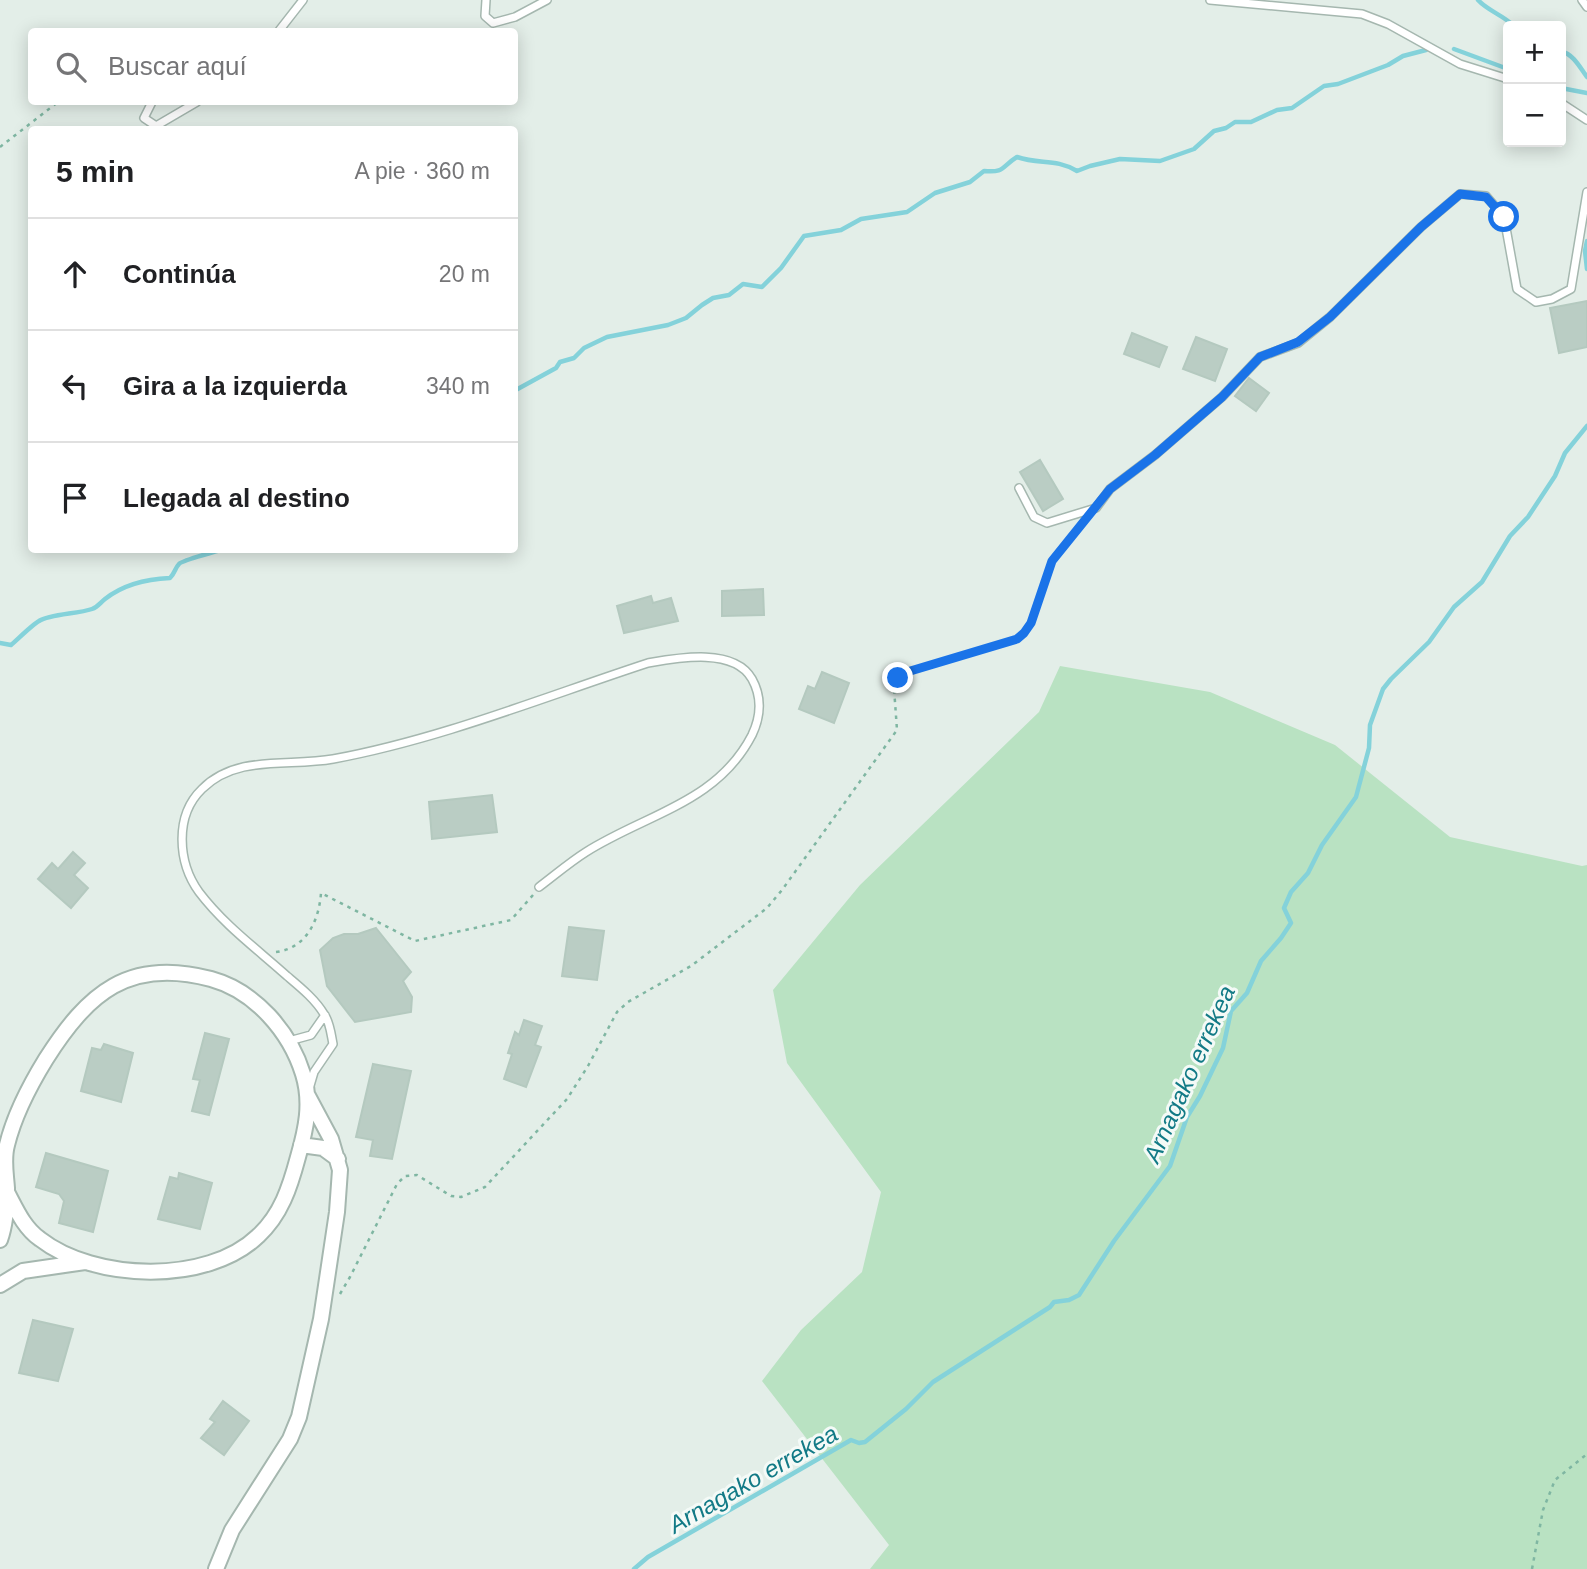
<!DOCTYPE html>
<html lang="es">
<meta charset="utf-8">
<style>
:root{--surface:#fff;--page:#f6f6f6;--text:#202124;--muted:#757577;--line:#e0e0e0}
body{margin:0;font-family:Arial,sans-serif;background:var(--page);color:var(--text)}
.controls{position:absolute;right:21px;top:21px;display:grid;overflow:hidden;border-radius:7px;box-shadow:0 4px 18px #0003}
.controls button{width:63px;height:63px;display:grid;place-items:center;padding:0;border:0;border-bottom:2px solid var(--line);background:var(--surface);color:var(--text);font:35px sans-serif}
.stop{position:absolute;width:21px;height:21px;margin:-16px;border:5px solid #1a73e8;border-radius:50%;background:#fff}
.stop.end{background:#1a73e8;border-color:#fff;box-shadow:0 2px 7px #0008}
.list{margin:0;padding:0;list-style:none}
h2{display:flex;justify-content:space-between;align-items:center;height:91px;margin:0;padding:0 28px;font-size:30px}
h2 small{font-size:23px;font-weight:400;color:var(--muted)}
.list li{display:grid;grid-template-columns:46px 1fr auto;gap:21px;align-items:center;box-sizing:border-box;height:112px;padding:0 28px;border-top:2px solid var(--line)}
.list b{display:block;font-size:26px;white-space:nowrap}
.list em{font-size:23px;font-style:normal;color:var(--muted)}
.icon{flex:none;width:38px;height:38px;fill:none;stroke:currentColor;stroke-width:2;stroke-linecap:round;stroke-linejoin:round}
.map{position:relative;flex:none;width:1587px;height:1569px;overflow:hidden}
.search{position:absolute;background:var(--surface);box-shadow:0 4px 18px #0003;left:28px;top:28px;width:490px;height:77px;display:flex;align-items:center;gap:18px;box-sizing:border-box;padding:0 24px;border-radius:7px;color:var(--muted);font-size:26px}
.panel{position:absolute;background:var(--surface);box-shadow:0 4px 18px #0003;left:28px;top:126px;width:490px;height:427px;border-radius:7px}
.map>svg:first-child{display:block}
.green{fill:#b9e2c2}
.lines{fill:none;stroke-linecap:round;stroke-linejoin:round}
.stream{stroke:#84d2da;stroke-width:4.5}
.building{fill:#bacdc4;stroke:#b4c9bf;stroke-width:2}
.lane-casing{stroke:#a5b7af;stroke-width:10}
.street-casing{stroke:#a5b7af;stroke-width:18}
.path{stroke:#7fb6a2;stroke-width:2.5;stroke-dasharray:3.5 5;stroke-linecap:butt}
.lane{stroke:#fff;stroke-width:7}
.street{stroke:#fff;stroke-width:14}
.route{stroke:#1a73e8;stroke-width:9}
.labels{text-anchor:middle;dominant-baseline:central;stroke-width:6;stroke-linejoin:round;paint-order:stroke}
.water-label{font-size:24px;font-style:italic;fill:#127a86;stroke:#f4faf7}
</style>
<div class="map">
<svg width="1587" height="1569" viewBox="0 0 1587 1569">
<rect width="100%" height="100%" fill="#e3eee8"/>
<!-- green -->
<path class="green" d="M1060,666l150,26 125,53 115,92 132,29 5,-1v704h-717l19,-24 -127,-164 39,-51 61,-58 19,-80 -94,-129 -14,-73 87,-105 179,-173z"/>
<g class="lines">
<!-- stream -->
<path class="stream" d="M1478,0c10,11 25,15 36,26
M1454,49l54,20
M1561,51c13,4 18,15 26,26
M1561,88l26,5
M1587,241l-2,10 2,18
M514,391l42,-23 4,-6 14,-4 10,-10 23,-11 61,-12 18,-7 16,-13 11,-7 16,-3 14,-11 19,3 19,-19 23,-32 37,-6 20,-11 46,-7 28,-19 35,-11 14,-11c21,2 17,-4 33,-14 23,8 38,1 60,14l13,-5 30,-7 40,2 34,-12 20,-18 12,-3 9,-6h16l26,-12 15,-2 32,-22 14,-2 50,-19 15,-9 23,-6
M0,643l11,2c7,-6 21,-20 28,-24 11,-7 39,-7 53,-12 6,-2 8,-6 13,-10 19,-15 41,-20 65,-21 5,-5 5,-10 9,-14 2,-3 34,-12 42,-14
M634,1569l14,-12 203,-117 8,3 6,-1 41,-33 27,-27 117,-75 4,-5 15,-2 10,-5 35,-54 56,-75 17,-49 13,-21 23,-48 8,-37 16,-18 14,-32 20,-23 10,-15 -7,-15 7,-16 17,-19 14,-28 34,-48 13,-49 1,-23 13,-36 8,-10 38,-37 25,-35 28,-25 28,-46 18,-19 27,-41 10,-23 22,-27"/>
</g>
<!-- building -->
<path class="building" d="M1587,301v46l-28,6 -9,-45z
M1132,333l35,14 -8,20 -35,-13z
M1196,337l31,12 -12,32 -32,-12z
M1249,378l20,15 -13,18 -21,-15z
M1040,460l23,39 -20,12 -23,-39z
M763,589l1,26 -42,1v-25z
M651,596l2,7 18,-5 7,23 -54,12 -7,-27z
M822,672l27,11 -15,40 -35,-14 9,-23 7,3z
M492,795l5,37 -65,7 -3,-37z
M73,852l12,11 -11,12 14,13 -17,20 -33,-29 14,-16 6,6z
M569,927l35,4 -7,49 -35,-4z
M376,928l35,44 -8,9 9,16 -1,15 -56,10 -28,-36 -7,-36 13,-12 11,-4h14z
M524,1020l18,6 -7,19 6,2 -15,40 -22,-8 8,-25 -4,-1 7,-21 4,3z
M205,1033l24,6 -20,76 -17,-4 8,-31 -7,-1z
M104,1044l29,9 -12,49 -40,-11 11,-43 9,2z
M373,1064l38,7 -19,88 -22,-3 3,-16 -17,-3z
M46,1153l62,18 -15,61 -34,-9 5,-22 -5,-7 -23,-7z
M179,1173l33,10 -12,46 -42,-10 12,-42 8,2z
M33,1320l40,9 -15,52 -39,-8z
M223,1401l26,20 -25,34 -23,-17 14,-16 -5,-3z"/>
<g class="lines">
<!-- lane casing -->
<g class="lane-casing">
<path id="lane" d="M486,0l-1,16 8,7 22,-6 32,-17
M1210,0l152,14 26,10 72,40 48,15
M1582,0l5,7
M278,32l25,-32
M152,102l-8,16 12,8 41,-24
M1561,103l26,17
M1019,488l15,29 13,6 49,-15 14,-19 45,-34 67,-58 38,-40 38,-14 32,-26 91,-90 39,-33 26,2 18,21 13,72 19,13 16,-3 19,-10 16,-97
M289,1041l22,-6 14,-20
M309,1089l5,-17 19,-28c-2,-10 -3,-22 -9,-30 -9,-15 -24,-27 -37,-38 -30,-27 -63,-51 -88,-84 -21,-29 -25,-76 3,-103 35,-35 87,-22 131,-30 108,-20 211,-62 315,-96 29,-5 86,-16 104,16 10,18 9,37 0,56 -35,68 -106,79 -166,117 -16,10 -31,23 -47,35"/>
</g>
<!-- street casing -->
<g class="street-casing">
<path id="street" d="M301,1145l22,3 15,11
M0,1240c6,-17 7,-35 7,-52 -1,-14 -4,-29 0,-43 7,-29 23,-60 39,-86 42,-66 83,-102 165,-80 44,12 79,53 92,95 9,29 3,55 -5,83 -8,30 -17,58 -40,79 -51,49 -164,45 -218,3 -16,-11 -24,-30 -33,-47
M0,1285l23,-14 62,-9
M216,1569l16,-39 58,-91 9,-22 22,-98 16,-107 3,-42 -9,-31 -23,-43"/>
</g>
<!-- path -->
<path class="path" d="M0,147l58,-45
M276,952c31,-4 43,-32 45,-59l94,48 96,-21 22,-25
M340,1294l10,-17 47,-93 8,-8 12,-1 34,21 10,1 24,-10 82,-88 21,-33 29,-54 11,-10 63,-36 76,-58 15,-18 115,-160 -3,-42 4,-10 9,-6 110,-33c23,-17 21,-52 34,-76 8,-14 22,-27 32,-40
M1532,1569l11,-59 12,-30 32,-26"/>
<!-- lane -->
<use href="#lane" class="lane"/>
<!-- street -->
<use href="#street" class="street"/>
</g>
<g class="lines">
<!-- route -->
<path class="route" d="M898,678l9,-6 110,-33 7,-6 7,-10 21,-62 58,-72 45,-34 67,-58 38,-40 38,-15 32,-25 91,-90 39,-33 26,3 18,20"/>
</g>
<g class="labels">
<!-- water labels -->
<g class="water-label">
<text transform="translate(1189 1074) rotate(-66)">Arnagako errekea</text>
<text transform="translate(753 1479) rotate(-30)">Arnagako errekea</text>
</g>
</g>
</svg>
<div class="controls">
<button>+</button>
<button>−</button>
</div>
<div class="stop" style="left:1504px;top:217px"></div>
<div class="stop end" style="left:898px;top:678px"></div>
<div class="search"><svg class="icon" aria-label="search" viewBox="0 0 24 24"><circle cx="10" cy="10" r="6"/><path d="M15 15l6 6"/></svg>Buscar aquí</div>
<section class="panel">
<h2>5 min<small>A pie · 360 m</small></h2>
<ul class="list">
<li><svg class="icon" aria-label="ahead" viewBox="0 0 24 24"><path d="M12 20V5M6 11l6-6 6 6"/></svg><div><b>Continúa</b></div><em>20 m</em></li>
<li><svg class="icon" aria-label="left" viewBox="0 0 24 24"><path d="M17 20v-9H6M10 6l-5 5 5 5"/></svg><div><b>Gira a la izquierda</b></div><em>340 m</em></li>
<li><svg class="icon" aria-label="arrive" viewBox="0 0 24 24"><path d="M6 21V4h12l-3 4 3 4H6"/></svg><div><b>Llegada al destino</b></div></li>
</ul>
</section>
</div>
